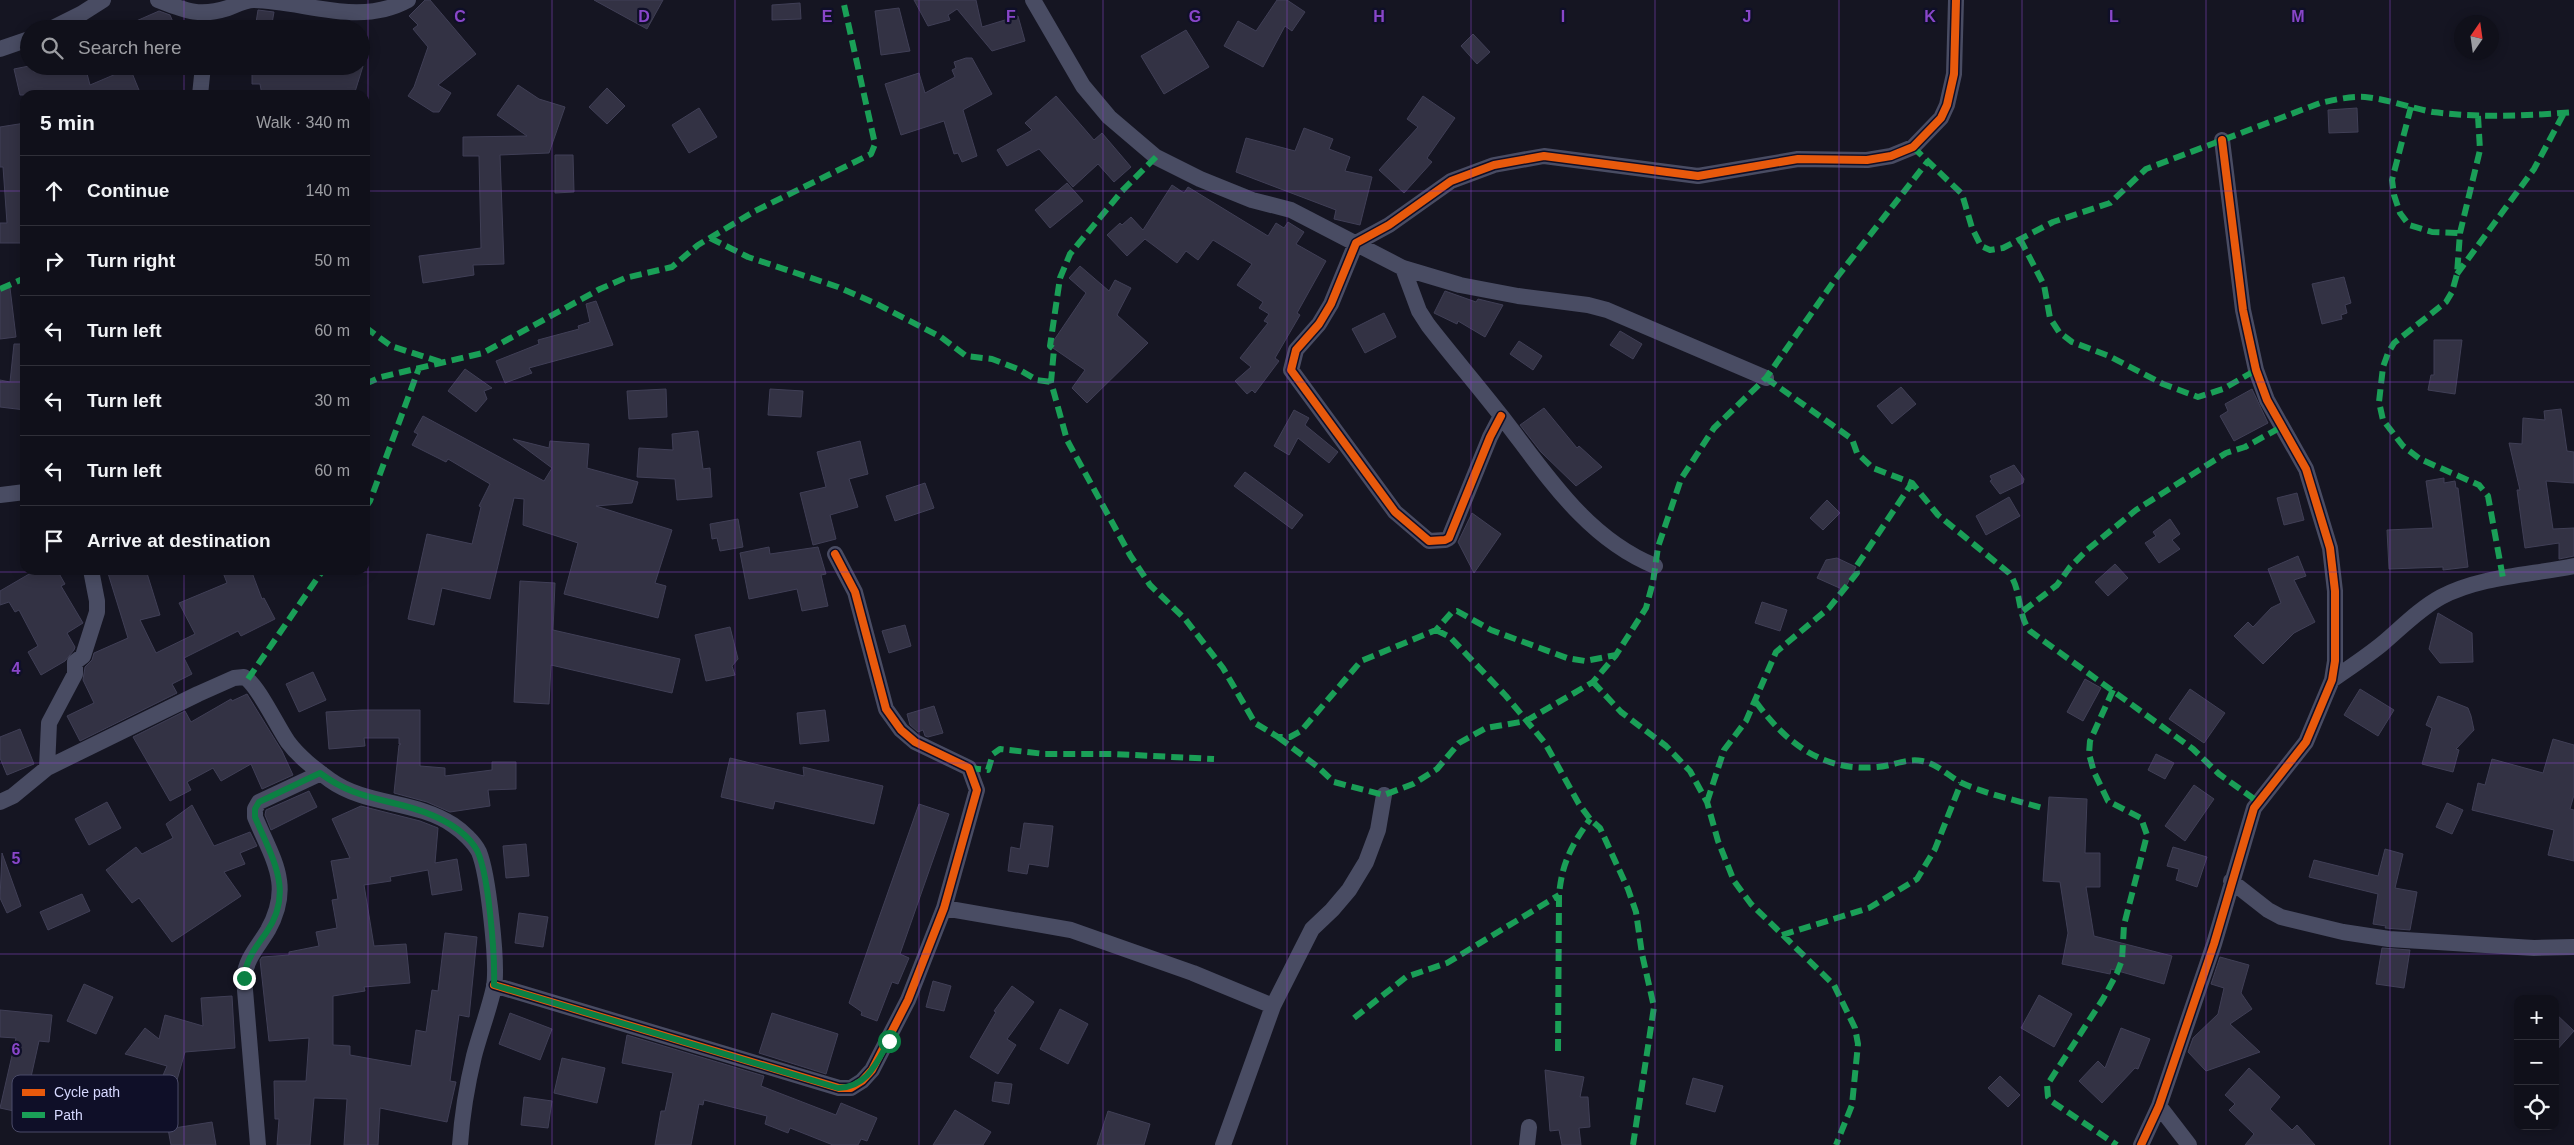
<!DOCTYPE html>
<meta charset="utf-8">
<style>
:root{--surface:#10101a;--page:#1e1e27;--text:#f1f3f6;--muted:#9c9da2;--line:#303039}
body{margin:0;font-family:Arial,sans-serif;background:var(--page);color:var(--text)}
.controls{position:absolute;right:15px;bottom:15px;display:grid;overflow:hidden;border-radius:10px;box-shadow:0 2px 12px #0003}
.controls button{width:45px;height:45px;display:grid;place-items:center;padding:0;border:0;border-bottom:1px solid var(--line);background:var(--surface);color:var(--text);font:25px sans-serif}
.compass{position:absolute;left:2454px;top:15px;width:45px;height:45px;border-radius:50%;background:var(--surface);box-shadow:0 2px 12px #0003;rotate:13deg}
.stop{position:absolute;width:15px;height:15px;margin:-11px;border:4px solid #0b8043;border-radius:50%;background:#fff}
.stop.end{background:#0b8043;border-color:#fff;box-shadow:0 1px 5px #0008}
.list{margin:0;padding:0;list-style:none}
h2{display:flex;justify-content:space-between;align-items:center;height:65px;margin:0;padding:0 20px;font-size:21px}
h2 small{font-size:16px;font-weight:400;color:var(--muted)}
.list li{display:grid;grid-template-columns:32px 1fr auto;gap:15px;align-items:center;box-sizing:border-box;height:70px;padding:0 20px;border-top:1px solid var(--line)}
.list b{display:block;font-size:19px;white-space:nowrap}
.list em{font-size:16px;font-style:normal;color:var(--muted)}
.icon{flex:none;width:28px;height:28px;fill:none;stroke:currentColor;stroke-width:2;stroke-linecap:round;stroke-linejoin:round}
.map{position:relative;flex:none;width:2574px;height:1145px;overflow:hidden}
.search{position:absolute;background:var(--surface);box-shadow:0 2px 12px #0003;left:20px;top:20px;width:350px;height:55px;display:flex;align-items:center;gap:12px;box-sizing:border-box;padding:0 18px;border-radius:28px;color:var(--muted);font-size:19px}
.panel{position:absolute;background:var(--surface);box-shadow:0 2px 12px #0003;left:20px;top:90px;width:350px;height:485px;border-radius:15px}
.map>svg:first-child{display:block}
.building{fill:#333244;stroke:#403f56}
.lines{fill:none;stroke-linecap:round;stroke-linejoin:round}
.minor{stroke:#494c63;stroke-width:16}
.quiet{stroke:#1a9f57;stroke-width:6;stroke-dasharray:12 6;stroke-linecap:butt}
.cycleway-casing{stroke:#0f0f28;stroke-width:11}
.cycleway{stroke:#e8590c;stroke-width:8}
.route{stroke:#0b8043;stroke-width:6}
.grid{fill:none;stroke:#8946c9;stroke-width:1;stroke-opacity:0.55}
.key{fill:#0f0f28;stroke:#4b4b68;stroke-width:1}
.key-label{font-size:14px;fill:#d6d8ff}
.grid-label{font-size:16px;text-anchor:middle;font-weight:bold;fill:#8946c9;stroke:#0f0f28;stroke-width:4.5;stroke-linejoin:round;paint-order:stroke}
</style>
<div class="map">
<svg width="2574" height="1145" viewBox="0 0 2574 1145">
<rect width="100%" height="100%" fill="#151522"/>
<!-- building -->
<path class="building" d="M425,0h5l46,54 -38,31 13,8 -12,19h-6l-25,-16 6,-9 14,-40 -15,-18 5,-4 -9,-9z
M594,0h69l-16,29z
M914,0h62l6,27 36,-11 7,25 -33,10 -35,-42 -9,6 2,5 -22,6z
M1277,0h10l18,12 -13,19 -7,-5 -22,41 -39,-21 14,-25 18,10z
M800,3l1,16 -29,1v-15z
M899,8l11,43 -29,4 -6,-44z
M258,10l16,2 -3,17h-16z
M159,11l11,4 6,14h-58z
M1186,30l23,37 -45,27 -23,-38z
M1473,34l17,18 -13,12 -16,-18z
M966,58h6l20,36 -29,16 14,46 -15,6 -4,-9 -4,1 -10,-33 -43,14 -16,-51 34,-11 6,20 30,-16 -3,-7 4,-2 -2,-6z
M29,66h3l2,6 16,-3 1,4 34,-7 5,19 40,-17 11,27h-121l-6,-26z
M252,66h111l-9,29h-92l-2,-11h-8z
M518,85l21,14 26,8 -16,46 -49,2 4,109 -31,1 1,10 -51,8 -4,-27 62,-8 -2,-92h-16v-19l64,-1 -30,-21z
M607,88l18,18 -18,18 -18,-17z
M1056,96l38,44 8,-7 29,34 -17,15 -16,-18 -25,23 -34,-38 -32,17 -10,-16 35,-20 -7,-7z
M1423,96l32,22 -28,40 5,4 -28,31 -25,-23 39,-43 -11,-8z
M699,108l18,29 -28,16 -17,-28z
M2357,108l1,24 -29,1 -1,-23z
M25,123v120h-25v-20h7l-4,-56h-3v-40z
M1304,128l29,11 -4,10 21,8 -5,14 27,6 -12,48 -26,-6 2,-9 -100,-38 10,-34 49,13z
M555,155h18l1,37 -19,1z
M1067,183l16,18 -33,27 -15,-18z
M1172,185l12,8 4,-6 80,49 8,-13 8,5 4,-6 16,10 -8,12 30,17 -29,52 3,2 -25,43 4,3 -24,32 -3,-3 -5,4 -12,-13 16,-14 -11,-9 28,-35 -4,-2 5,-7 -10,-6 4,-6 -26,-17 15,-21 -39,-24 -15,20 -12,-9 -9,12 -32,-24 -18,17 -20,-21 13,-12 2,2 9,-8 12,13z
M1080,266l29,25 6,-11 16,8 -14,27 31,28 -61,60 -15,-15 13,-18 -35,-24 36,-53 -17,-15z
M2344,277l7,26 -6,2 2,8 -6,2 1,4 -20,5 -10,-40z
M0,288h10l6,49 -16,2z
M1445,291l31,11 2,-3 25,6 -18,32 -27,-16 -1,3 -23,-11z
M596,301l17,44 -84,23 3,5 -27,10 -9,-22 43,-17 -1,-4 41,-11 -1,-3 12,-4 -4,-18z
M1384,313l12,24 -31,16 -13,-24z
M1620,331l22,13 -9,15 -23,-14z
M2434,340h28l-7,54 -27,-4 3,-15h3z
M1519,341l23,15 -9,14 -23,-16z
M14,344h11v66l-25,-3v-27l10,2z
M465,369l27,19 -8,3 3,8 -11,13 -28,-21z
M1901,387l15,17 -24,20 -15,-18z
M666,389l1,28 -38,2 -2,-28z
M770,389l33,2 -2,26 -33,-2z
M2252,389l16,34 -34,18 -14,-25 8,-5 -3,-7z
M1544,408l33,40 2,-2 23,21 -26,19 -35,-34 -21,-27z
M2561,409l6,42 7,1v31l-28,-2 7,48 21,-1v28l-15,3v-16l-34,5 -8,-58h3l-11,-47 13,1 1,-26 22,2 -1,-9z
M1294,410l15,8 -4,7 33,27 -9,11 -31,-25 -9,17 -15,-9z
M423,416l121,65 8,-13 -39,-29 36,9 1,-7 39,3 -2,24 51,14 -6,21 -36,3 76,24 -17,53 11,3 -8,32 -94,-24 14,-51 -55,-18 1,-26 -10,-1 -24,101 -48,-11 -8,37 -26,-6 19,-85 45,10 9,-37 -2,-1 11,-22 -42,-25 -2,3 -34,-17 6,-11 -4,-2z
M698,431l5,38 7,-1 2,29 -35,3 -2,-21 -38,-2 2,-29 34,2 -1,-16z
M860,441l8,33 -19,5 9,28 -28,8 6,24 -23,6 -13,-52 26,-6 -9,-35z
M2014,465l10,14 -1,4 -23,11 -10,-13 2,-1 -2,-4z
M1245,472l58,43 -11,14 -58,-43z
M2444,478v5l11,-2 1,7h2l10,79 -25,3v-3l-54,2 -2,-39 46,-2 -7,-47z
M925,483l9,25 -39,13 -9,-25z
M2297,493l7,27 -20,5 -7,-27z
M2009,497l11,19 -34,19 -10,-19z
M1827,500l13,13 -17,17 -13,-12z
M1472,513l29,21 -27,39 -16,-31z
M738,519l5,28 -23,4 -3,-13 -5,1 -2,-15z
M2170,519l10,15 -8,6 8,9 -21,14 -14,-20 11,-7 -3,-4z
M769,547l1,7 48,-7 8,27 -5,1 7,31 -26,5 -5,-22 -48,10 -9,-46z
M2298,556l8,20 -12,4 21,42 -21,11 -31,31 -29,-28 14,-14 5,5 18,-19 10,-5 -13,-34z
M1837,558l19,9 -12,23 -27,-12 9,-18z
M2115,564l13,14 -20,18 -13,-14z
M36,570h21l8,14 -4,2 22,37 -16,10 8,14 -1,3 -9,11 -24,14 -13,-23 10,-6 -19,-36 -4,2 -6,-10 -9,3v-14z
M107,570h39l14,45 -20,5 16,33 39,-19 -16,-31 48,-20 -5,-13h29l11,29 2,-1 11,21 -34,17 -3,-5 -54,27 8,16 -20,10 5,9 -97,48 -13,-25 27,-13 -11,-23 2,-13 7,-7 2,-7 34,-15z
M520,581l35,2 -2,47 127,29 -8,34 -121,-28 -2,39 -35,-2z
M1762,602l25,8 -7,21 -25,-8z
M2438,613l34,20 1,29 -33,1 -11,-14z
M905,625l6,21 -22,7 -7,-22z
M730,627l8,32 -6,7 3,9 -29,6 -11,-46z
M313,672l13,28 -27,12 -13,-28z
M2085,679l16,9 -18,33 -16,-9z
M2190,689l35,24 -21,30 -35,-24z
M2360,689l34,21 -16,26 -34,-21z
M247,694l35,57 11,24 -31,14 -11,-25 -30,17 -8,-13 -26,14 4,8 -21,11 -37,-64 52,-26 6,11 40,-23 1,2z
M2438,696l30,12 3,8 3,14 -18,19 3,1 -6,22 -31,-8 10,-36 -6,-3z
M934,706l9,27 -15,4 -3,-1 -2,-6 -5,2 -8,-7 -3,-11z
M362,710h58v56l25,2v8l47,-6v-8h24v27l-28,1 2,16 -40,6 -23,-10 -33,-9 5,-48 2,-1h-2v-6h-35l1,8 -36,3 -3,-37z
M825,710l4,31 -29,3 -3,-31z
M20,729l14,35 -27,11 -7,-17v-21z
M2553,739l21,6v50l-4,14 4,1v51l-26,-6 6,-25 -82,-20 6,-27 7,2 7,-26 51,14z
M2156,754l18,9 -9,16 -17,-9z
M730,758l74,18 -1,-9 80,19 -9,38 -99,-23 -2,8 -52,-12z
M2194,785l20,14 -29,42 -20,-15z
M309,791l8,16 -46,23 -6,-15 1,-5z
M2049,797l38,2 -2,54h15v34h-14l8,49 78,20 -8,28 -53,-15 -1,5 -48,-10 6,-31 -8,-51 -17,-1z
M107,802l14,26 -32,17 -14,-26z
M2447,803l16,7 -11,24 -16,-7z
M919,804l30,10 -49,140 9,4 -11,26 -6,-2 -15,39 -16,-6 1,-3 -13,-9z
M192,805l22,41 36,-14 7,14 -17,7 5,11 -21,8 17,24 -69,46 -33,-44 -7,5 -26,-33 30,-23 6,7 31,-16 -7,-14z
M361,806l59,15 18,7 -3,35 22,-4 5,31 -30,5 -4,-25 -38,7 1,4 -27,4 10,61 32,-2 4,39 -46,4 1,4 -32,5v49l17,1v9l61,11 5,-36 10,2 6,-42 6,1 7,-58 32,4 -8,80 -10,-2 -9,66 6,1 -9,40 -67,-14 -2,37h-34l3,-46 -33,-1 -4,47h-33l2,-26h-4l-1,-38h32l3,-43 -40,3 -9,-81 2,-3 27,-2v-3l30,-6 -3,-14 21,-4 -5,-28 6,-1 -7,-38 19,-3 -18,-39z
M1024,823l29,3 -5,41 -19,-3 -2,10 -19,-3 3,-24 9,2z
M526,844l3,32 -23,2 -3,-32z
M2173,847l34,10 -10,30 -21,-7 3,-11 -12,-3z
M2385,849l18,5 -8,34 22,4 -7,38 -25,-2 1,-2 -13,-2 5,-30 -69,-17 5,-17 64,16z
M2,853l19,53 -14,7 -7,-15z
M82,894l8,17 -42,19 -8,-18z
M519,913l29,4 -5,30 -28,-4z
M2382,948l28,2 -6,38 -28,-4z
M2220,957l29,8 -8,28 11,16 -22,15 30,28 -54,19 -18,-19 5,-14 25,-24 6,-26 -13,-4z
M933,981l18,5 -7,25 -18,-4z
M84,984l29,13 -17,37 -29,-13z
M1012,986l22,16 -27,37 9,6 -18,29 -28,-17 26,-45 -2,-1z
M2039,995l33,19 -18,33 -33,-19z
M232,996l3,52 -50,4 -14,49 -16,-7 12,-28 -42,-12 20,-26 14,11 6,-24 38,11 -2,-28z
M1060,1009l28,15 -20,40 -28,-15z
M0,1010l52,5 -3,27 -10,-1 -16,72 -23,-5 16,-70 -16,-1z
M510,1013l42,16 -12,31 -41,-16z
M772,1013l66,21 -12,40 -67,-21z
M2555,1013l19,18 -19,21z
M2121,1028l29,11 -12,30 -3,-1 -33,35 -23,-22 19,-20 7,7z
M627,1035l137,41 -3,10 75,29 5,-12 36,15 -10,23 -6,-2 -3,6h-25l-43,-17 -2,5 -23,-9 2,-8 -63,-16 -1,5 -4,-1 -8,41h-36l6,-34h4l8,-38 -51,-10z
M562,1058l43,10 -8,35 -43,-10z
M2249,1068l31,29 -10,12 22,21 5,-5 18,20h-70l9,-11 -25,-24 6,-6 -10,-9z
M1545,1070l39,7 -4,20h8l2,30 -11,1 2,17h-19l-3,-15 -9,1z
M2000,1076l20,19 -12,12 -20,-19z
M1693,1078l30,8 -8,26 -29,-8z
M995,1082l17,2 -3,20 -17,-3z
M524,1097l28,4 -4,27 -27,-3z
M955,1110l36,22 -8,13h-50z
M1108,1111l42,13 -6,21h-47z
M212,1122l4,23h-45l-3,-16z"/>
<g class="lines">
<!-- minor -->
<path class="minor" d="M158,0c28,11 41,17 70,8 8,-3 17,-8 26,-8 51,1 105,27 154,0
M1033,0l50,86 26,31 47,40 44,22 52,21 39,10 112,58 57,17 58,11 70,9 19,5 159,68
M51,29l30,-15 22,-14
M0,49l29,-10
M200,95l3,-29
M1403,268l16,43 9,14c24,31 50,61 74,92 44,57 84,121 153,149
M1501,416l-11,21 -41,101 -4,2 -16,1 -34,-29 -104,-142 5,-20 23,-26 12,-20 25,-61 33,-18 62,-44 43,-16 50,-9 154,20 100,-17 69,1 24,-4 22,-9 28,-29 6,-13 7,-31 2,-74
M0,495l25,-3
M2332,680c17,-12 34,-23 50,-36 19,-16 37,-35 59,-47 40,-21 90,-22 133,-31
M47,768l2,-45 26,-49v-12l8,-6 14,-44v-11l-6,-31
M0,802l13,-6 34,-28 151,-74 36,-16 10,-1c13,6 34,51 44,65 11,15 27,27 42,38 36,26 86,20 123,45 9,6 21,17 26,27 9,22 19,111 15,135 -5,23 -14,46 -20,69 -7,29 -12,59 -14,89
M2231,881l37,29 13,7 62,15 46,7 145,9 40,-1
M944,908l127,22 122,43 80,33
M494,985l345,103h12l11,-7 10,-11 36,-70 36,-92 33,-118 -8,-22 -54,-26 -14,-12 -15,-21 -31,-117 -20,-38
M2159,1106l30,39
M258,1145l-14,-167c2,-20 14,-31 24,-48 25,-45 5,-70 -13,-113v-8l4,-7 62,-29
M1223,1145l50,-139 39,-77 20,-19 17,-20 17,-28 12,-32 6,-35
M1527,1145l2,-18
M2141,1145l18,-39 55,-162 40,-136 52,-66 26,-62 3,-19v-70l-5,-43 -24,-79 -39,-69 -11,-30 -13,-60 -21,-170"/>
<!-- quiet -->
<path class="quiet" d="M2411,107l-19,73 2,15 6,18 9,12 23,7 28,1
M2478,116l2,34 -20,83 -3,41 -5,18 -6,10 -52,41 -6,10 -5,14 -4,35 4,18 20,26 17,13 59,26 9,11 15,82
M1913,147l49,47 10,34 9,18 9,4 13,-2 50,-26 57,-19 36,-34 174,-66c14,-3 30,-7 45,-6 23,2 45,11 68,15 47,6 94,4 141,0
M1156,157l-34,34 -52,63 -10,24 -10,68 4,3 -3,33 16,58 63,115 20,30 35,34 38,49 32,55 23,14h12l11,-6 60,-70 75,-31 16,-18 5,-1 34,19 76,28 18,3 31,-6
M710,238l38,19 90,30 39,17 64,33 25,19 26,3 26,10 19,11 14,2
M2020,239l24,46 6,33 9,14 13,10 37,14 54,28 35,13 25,-8 33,-19
M2457,274l77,-105 30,-56
M0,289l25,-11
M365,327l26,19 50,16
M1766,378l86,61 5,14 16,15 39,15 26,32 71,58c13,17 8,42 21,58l163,118 26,25 38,27
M365,384l16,-7 102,-24 117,-64 25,-11 47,-11 26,-22 57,-34 116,-57 4,-10 -32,-144
M365,508l5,-7 49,-133
M2023,611l34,-26 13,-18 17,-17 49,-40 90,-57 19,-6 38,-21
M1436,630l14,7 56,59 39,47 34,61 11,15 10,9 28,61 8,23 6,42 12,53 -21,138
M248,679l75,-109
M1593,682l28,30 45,34 24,25 17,31 11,39 16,40 17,23 83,81 21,43 3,16 -6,61 -16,40
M2113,690l-23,51 -1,13 5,18 14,29 33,17 6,17 -23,90 -2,35 -5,13 -14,26 -56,86 1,12 3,4 66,44
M1756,702c30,41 67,70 121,65 16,-1 29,-9 45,-6 16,3 26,15 40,22 24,11 54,17 80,25
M1278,737l40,30 16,15 50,13 29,-11 24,-15 22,-26 27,-15 40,-7 67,-39 23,-27 30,-47 7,-26 5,-35 23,-68 33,-51 52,-50 68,-97 94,-120
M969,768l19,2 5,-16 7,-5 45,5h68l101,5
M1707,802l17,-52 22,-29 30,-69 53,-44 28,-35 -1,-6 56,-84
M1782,935l87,-27 48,-29 18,-30 26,-66
M1354,1018l52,-41 41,-14 112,-68
M1558,1051l1,-156c3,-32 12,-49 31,-76"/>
<!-- cycleway casing -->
<g class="cycleway-casing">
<path id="cycleway" d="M1501,416l-11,21 -41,101 -4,2 -16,1 -34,-29 -104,-142 5,-20 23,-26 12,-20 25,-61 33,-18 62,-44 43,-16 50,-9 154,20 100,-17 69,1 24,-4 22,-9 28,-29 6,-13 7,-31 2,-74
M494,985l345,103h12l11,-7 10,-11 36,-70 36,-92 33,-118 -8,-22 -54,-26 -14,-12 -15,-21 -31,-117 -20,-38
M2141,1145l18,-39 55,-162 40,-136 52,-66 26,-62 3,-19v-70l-5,-43 -24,-79 -39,-69 -11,-30 -13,-60 -21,-170"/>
</g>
<!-- cycleway -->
<use href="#cycleway" class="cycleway"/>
</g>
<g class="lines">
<!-- route -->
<path class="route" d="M244,978c2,-18 11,-30 22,-45 29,-41 6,-75 -11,-116v-8l4,-7 61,-29c30,23 57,25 92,35 23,7 49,18 63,39 14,20 20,112 19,138l344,103c29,-1 38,-24 51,-47"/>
</g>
<!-- grid -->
<path class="grid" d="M184,0v29M368,0v1145M552,0v1145M735,0v1145M919,0v1145M1103,0v1145M1287,0v1145M1471,0v1145M1655,0v1145M1839,0v1145M2022,0v1145M2206,0v1145M2390,0v1145M184,66v29M0,191h25M365,191h2209M0,382h25M365,382h2209M184,570v575M0,572h2574M0,763h2574M0,954h2574"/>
<!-- legend -->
<rect x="12" y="1075" width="166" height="57" rx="8" class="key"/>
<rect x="22" y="1089" width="23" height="7" fill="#e8590c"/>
<rect x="22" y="1112" width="23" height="6" fill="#1a9f57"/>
<g class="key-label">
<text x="54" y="1097">Cycle path</text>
<text x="54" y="1120">Path</text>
</g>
<g class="grid-label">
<text x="460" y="22">C</text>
<text x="644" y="22">D</text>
<text x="827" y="22">E</text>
<text x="1011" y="22">F</text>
<text x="1195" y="22">G</text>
<text x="1379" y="22">H</text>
<text x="1563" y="22">I</text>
<text x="1747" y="22">J</text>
<text x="1930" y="22">K</text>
<text x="2114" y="22">L</text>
<text x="2298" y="22">M</text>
<text x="16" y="674">4</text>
<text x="16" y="864">5</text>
<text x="16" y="1055">6</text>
</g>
</svg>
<div class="controls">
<button>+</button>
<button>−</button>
<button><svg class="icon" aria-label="locate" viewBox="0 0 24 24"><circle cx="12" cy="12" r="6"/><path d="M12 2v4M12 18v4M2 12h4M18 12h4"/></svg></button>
</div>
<svg class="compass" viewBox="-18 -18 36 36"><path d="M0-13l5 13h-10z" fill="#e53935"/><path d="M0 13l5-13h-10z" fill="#9c9da2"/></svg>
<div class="stop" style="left:889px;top:1041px"></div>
<div class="stop end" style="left:244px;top:978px"></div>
<div class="search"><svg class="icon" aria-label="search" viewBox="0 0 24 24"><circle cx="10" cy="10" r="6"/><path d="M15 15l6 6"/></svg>Search here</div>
<section class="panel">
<h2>5 min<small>Walk · 340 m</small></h2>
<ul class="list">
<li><svg class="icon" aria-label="ahead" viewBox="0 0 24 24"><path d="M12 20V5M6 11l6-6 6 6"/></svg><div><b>Continue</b></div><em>140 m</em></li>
<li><svg class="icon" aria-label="right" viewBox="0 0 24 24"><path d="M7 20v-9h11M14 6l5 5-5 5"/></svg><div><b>Turn right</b></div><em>50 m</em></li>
<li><svg class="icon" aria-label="left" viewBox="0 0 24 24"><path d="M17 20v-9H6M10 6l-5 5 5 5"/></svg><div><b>Turn left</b></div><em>60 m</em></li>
<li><svg class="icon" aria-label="left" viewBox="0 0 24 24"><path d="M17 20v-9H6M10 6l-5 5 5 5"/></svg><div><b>Turn left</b></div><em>30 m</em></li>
<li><svg class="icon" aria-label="left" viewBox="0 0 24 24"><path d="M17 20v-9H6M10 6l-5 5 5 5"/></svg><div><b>Turn left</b></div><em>60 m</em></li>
<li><svg class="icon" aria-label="arrive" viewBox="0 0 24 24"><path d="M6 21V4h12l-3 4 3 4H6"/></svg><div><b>Arrive at destination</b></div></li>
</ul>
</section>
</div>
